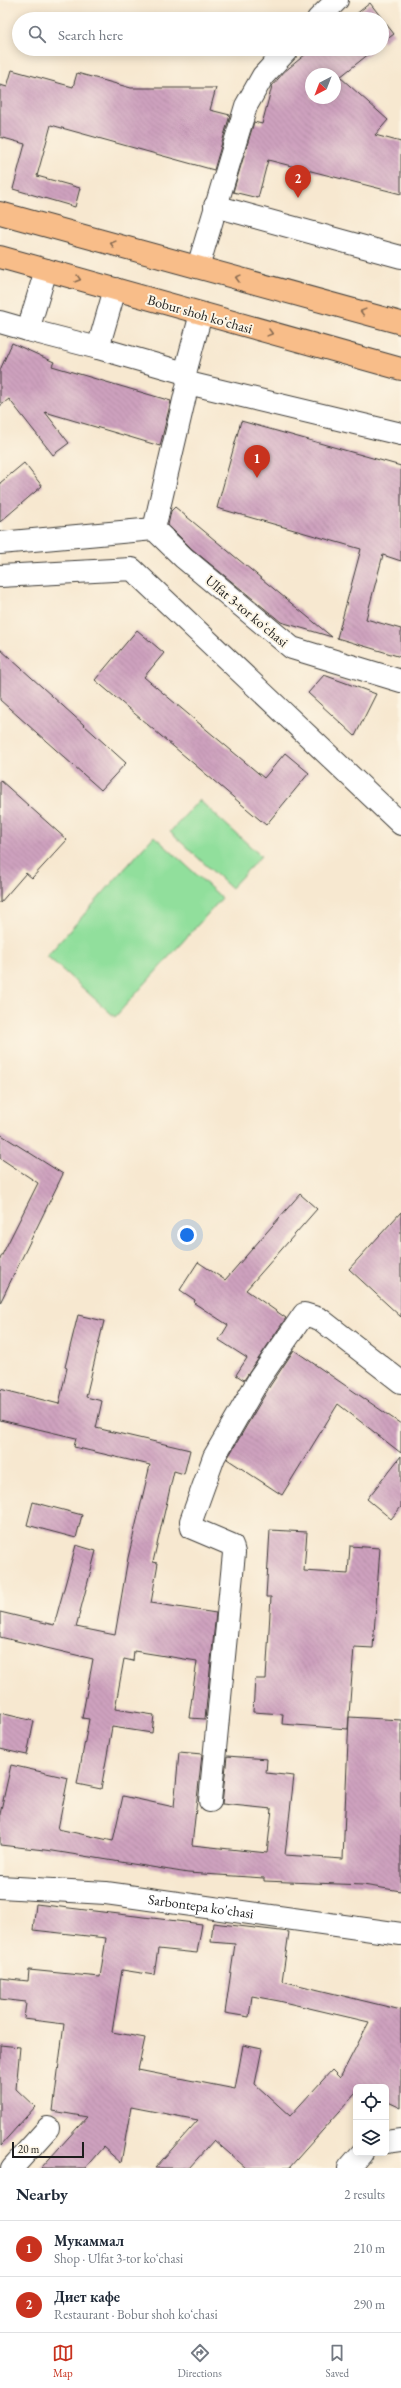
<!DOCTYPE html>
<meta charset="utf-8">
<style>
:root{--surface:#fff;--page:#f6f6f7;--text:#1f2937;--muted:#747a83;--line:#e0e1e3;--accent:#c8321e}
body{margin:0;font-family:"EB Garamond",serif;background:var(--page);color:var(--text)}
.controls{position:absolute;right:12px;bottom:12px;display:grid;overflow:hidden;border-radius:6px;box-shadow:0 2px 10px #0003}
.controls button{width:36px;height:36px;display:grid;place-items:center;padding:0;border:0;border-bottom:1px solid var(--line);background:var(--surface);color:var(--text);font:20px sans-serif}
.compass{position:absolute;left:305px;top:68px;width:36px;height:36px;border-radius:50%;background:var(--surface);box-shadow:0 2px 10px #0003;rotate:222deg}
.scale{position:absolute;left:12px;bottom:10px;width:72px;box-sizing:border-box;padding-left:4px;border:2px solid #1c1c1c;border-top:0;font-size:11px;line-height:14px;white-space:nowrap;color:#1c1c1c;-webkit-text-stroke:3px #fcf5e5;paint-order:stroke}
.you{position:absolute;left:187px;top:1235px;width:14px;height:14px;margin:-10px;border:3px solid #fff;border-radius:50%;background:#1a73e8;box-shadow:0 0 0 6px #1a73e833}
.badge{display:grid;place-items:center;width:26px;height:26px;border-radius:50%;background:var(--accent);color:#fff;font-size:13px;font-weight:700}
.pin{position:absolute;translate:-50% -33px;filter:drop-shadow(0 1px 2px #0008)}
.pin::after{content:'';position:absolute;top:21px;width:14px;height:12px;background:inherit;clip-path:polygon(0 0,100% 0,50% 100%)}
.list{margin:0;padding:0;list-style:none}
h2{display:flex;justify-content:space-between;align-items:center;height:52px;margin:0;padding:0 16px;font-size:17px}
h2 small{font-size:13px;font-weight:400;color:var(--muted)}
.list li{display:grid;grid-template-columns:26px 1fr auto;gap:12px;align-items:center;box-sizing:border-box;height:56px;padding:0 16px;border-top:1px solid var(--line)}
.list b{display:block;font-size:15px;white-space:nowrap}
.list p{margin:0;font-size:13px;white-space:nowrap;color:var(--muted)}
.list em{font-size:13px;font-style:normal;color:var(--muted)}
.icon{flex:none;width:22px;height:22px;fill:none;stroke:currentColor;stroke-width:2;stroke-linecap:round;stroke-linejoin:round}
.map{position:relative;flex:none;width:401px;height:2168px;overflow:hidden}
.search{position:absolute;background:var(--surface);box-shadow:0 2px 10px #0003;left:12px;right:12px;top:12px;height:44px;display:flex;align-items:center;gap:10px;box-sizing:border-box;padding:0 14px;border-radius:22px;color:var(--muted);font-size:15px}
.sheet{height:164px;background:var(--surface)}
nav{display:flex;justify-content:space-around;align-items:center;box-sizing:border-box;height:56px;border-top:1px solid var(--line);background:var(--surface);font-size:11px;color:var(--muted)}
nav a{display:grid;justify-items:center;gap:2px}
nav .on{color:var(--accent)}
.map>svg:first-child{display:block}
.pitch{fill:#91df9c;stroke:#567e5c}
.building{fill:url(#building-back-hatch);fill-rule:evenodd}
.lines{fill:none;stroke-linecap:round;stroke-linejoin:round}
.minor-casing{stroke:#3d3b37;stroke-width:24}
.major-casing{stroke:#3d3b37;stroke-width:24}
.minor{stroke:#fff;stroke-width:22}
.major{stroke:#f8bd89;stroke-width:22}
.oneway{stroke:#8a6c52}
.labels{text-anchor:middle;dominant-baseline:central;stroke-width:4;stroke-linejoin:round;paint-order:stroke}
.street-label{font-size:14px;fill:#1c1c1c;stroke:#fcf5e5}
</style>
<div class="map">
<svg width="401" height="2168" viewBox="0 0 401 2168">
<defs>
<pattern id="building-back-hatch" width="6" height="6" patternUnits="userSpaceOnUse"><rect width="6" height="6" fill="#cea1be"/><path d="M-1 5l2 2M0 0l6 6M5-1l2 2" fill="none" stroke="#b08aa3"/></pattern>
</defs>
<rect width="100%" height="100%" fill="#fcf5e5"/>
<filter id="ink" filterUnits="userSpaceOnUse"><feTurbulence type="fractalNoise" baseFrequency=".025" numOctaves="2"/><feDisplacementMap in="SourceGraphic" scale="8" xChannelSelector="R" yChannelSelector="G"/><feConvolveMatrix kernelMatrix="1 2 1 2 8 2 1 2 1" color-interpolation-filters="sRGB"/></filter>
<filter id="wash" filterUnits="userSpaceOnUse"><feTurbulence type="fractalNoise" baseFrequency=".012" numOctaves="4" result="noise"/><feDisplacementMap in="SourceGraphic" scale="16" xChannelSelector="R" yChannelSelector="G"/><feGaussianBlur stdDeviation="0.9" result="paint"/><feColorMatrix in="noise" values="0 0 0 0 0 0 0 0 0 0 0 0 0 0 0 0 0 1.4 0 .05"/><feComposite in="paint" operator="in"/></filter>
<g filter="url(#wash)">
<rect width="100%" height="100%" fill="#f7e8d0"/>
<!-- pitch -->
<path class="pitch" d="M199,800l62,56 -30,32 -61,-56z
M154,836l68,62 -107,119 -68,-61z"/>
<g id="blocks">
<!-- building -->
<path class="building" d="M370,3l24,31 -12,9v-24h-32z
M312,49h63l-35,28 48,43 -13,15 26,7v52l-133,-34 -10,38 -25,-6 21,-70 8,2 10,-38 12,-14zM311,74h24v24h-24z
M12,70l61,17 4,-14 54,15h85l-6,22 20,5 -16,55 -163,-45 -14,51 43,12 -5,19 -62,-18 12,-45 -25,-7v-52l7,2z
M12,343l42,19 -2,4 119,35 -11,45 -115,-34 24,31 -16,12 -44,-56 -9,7v-36z
M241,421l160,45v95l-18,-6 -17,64 35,10v28l-64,-19 24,-89 -144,-41z
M24,463l18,23 -42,36v-39z
M175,507l157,130 -51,-15 -89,-73 -24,-24 3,-14z
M137,630l27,23 -20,24 120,101 21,-25 24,20 -43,52 -171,-145z
M0,649l126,114 -25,27 -101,-90z
M324,675l52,19 -21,42 -47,-43z
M0,780l67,60 -35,38 -6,-5 -26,30z
M0,1134l63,40 -63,129v-44l38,-76 -38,-25z
M300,1194l17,15 -71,81 40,28 -42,62 -8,-5 11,-17 -28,-18 9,-15 -34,-22 1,-3 -15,-10 18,-28 27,18z
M401,1212v105l-52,-48z
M78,1315l26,6 -18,76 16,4 -6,27 94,22 -6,24 -10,-3 -21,91 5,1 -7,40 65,10 -11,106 -16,-1 8,-57 -63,-10 -1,10 -9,-2 -9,50 39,6 -2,18 -40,-6 -11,62 -24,-5 12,-65 -7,-1 11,-59 -93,-22v-25l54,13 22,-80 20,6 -20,76 39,8 13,-77 22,-93 -76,-18 2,-9 -76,-18v-31l59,15 8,-36 -2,-1z
M294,1350l107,74v29l-63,-49 -56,91 -55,-36 43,-73z
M401,1456v51l-10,12 -24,-20z
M33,1502l49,13 -6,23 -49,-13z
M270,1530l37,2 -3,39 44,3 2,-28 30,2 -7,100 -19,-1 -6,82 -66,-5 1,-10 -30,-2 2,-33h11l5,-82h-5z
M0,1713l34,8 -7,34 -27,-6z
M349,1717l52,3v171l-38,-6 -99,-4v-3l-76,-5 -135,-22 -53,-6v-31l11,-49 57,13 -10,51 55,12 10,-45 51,11 5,-55 23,2 -10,91 75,8 5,-44 -50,-5 5,-48 40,3 -1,14 28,3 -9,79 58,4z
M36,1904l166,20 -5,29 -39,-4 -4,26 -32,-5 -10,62 33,6 -7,32 97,19 8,-44 19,4 -7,35 35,32 42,-46 8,8 29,-56 -90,-21 -27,-5 -3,21 -24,-4 10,-69 -24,-2 2,-19 76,9 -7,49 119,29v98l-15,-7v-14h-30v6l-67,75h-43l-32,-28 -25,28h-34l43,-48 -67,-13 -10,56 -18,-16 -18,21h-44l46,-51 -34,-6 11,-87 -40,-5 2,-17 -26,-3v-21l28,3 1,-11 71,7 6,-39 -73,-8z
M0,2045l20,2 -4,42 19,18 -35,39z"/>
</g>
</g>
<g filter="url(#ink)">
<use href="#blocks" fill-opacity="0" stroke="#3d3b37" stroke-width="1"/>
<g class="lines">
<!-- minor casing -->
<g class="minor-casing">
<g id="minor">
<path d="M318,19l19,-19"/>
<path d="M215,206l186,51"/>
<path d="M198,267l48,-161 17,-30 25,-27"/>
<path d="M46,270l-18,60 70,18"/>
<path d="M115,289l-17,59 87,25"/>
<path d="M0,322l28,8"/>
<path d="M188,383l213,51"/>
<path d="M154,529l30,29 108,90 109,33"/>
<path d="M154,529l34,-146 -3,-10 16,-59"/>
<path d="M0,543l154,-14"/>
<path d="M0,576l132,-7 269,255"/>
<path d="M210,1801l24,-248 -2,-8 -40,-17 -1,-7 23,-64 45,-78 45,-65 16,5 81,63"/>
<path id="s1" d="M0,1887l106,6 295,41"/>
<path d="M386,2142l15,-2"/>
<path d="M12,2168l36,-40"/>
<path d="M349,2168l13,-15"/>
</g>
</g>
<!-- major casing -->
<g class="major-casing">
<path id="major" d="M0,213l401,110
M0,257l401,112"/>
</g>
<!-- minor -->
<use href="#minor" class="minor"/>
<!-- major -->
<use href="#major" class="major"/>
</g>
<!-- one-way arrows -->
<defs><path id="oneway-chevron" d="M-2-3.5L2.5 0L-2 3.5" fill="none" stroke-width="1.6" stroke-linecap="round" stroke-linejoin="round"/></defs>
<g class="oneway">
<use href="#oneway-chevron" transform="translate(113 244) rotate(-165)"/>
<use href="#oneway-chevron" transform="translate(238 278) rotate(-165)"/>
<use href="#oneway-chevron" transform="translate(78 279) rotate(16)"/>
<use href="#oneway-chevron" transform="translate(363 312) rotate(-165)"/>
<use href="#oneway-chevron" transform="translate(270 333) rotate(15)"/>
</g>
</g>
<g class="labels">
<!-- street labels -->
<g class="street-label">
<text transform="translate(200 314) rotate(16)">Bobur shoh koʻchasi</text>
<text transform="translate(247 611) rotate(40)">Ulfat 3-tor koʻchasi</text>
<text stroke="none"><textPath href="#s1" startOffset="202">Sarbontepa ko'chasi</textPath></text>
</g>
</g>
</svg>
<div class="controls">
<button><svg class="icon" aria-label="locate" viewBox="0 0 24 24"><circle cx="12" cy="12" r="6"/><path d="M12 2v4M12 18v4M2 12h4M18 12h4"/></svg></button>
<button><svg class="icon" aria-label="layers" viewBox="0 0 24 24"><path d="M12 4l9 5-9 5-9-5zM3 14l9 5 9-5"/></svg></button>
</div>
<svg class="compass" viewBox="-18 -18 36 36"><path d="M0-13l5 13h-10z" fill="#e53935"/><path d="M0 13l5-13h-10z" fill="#747a83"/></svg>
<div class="scale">20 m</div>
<div class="you"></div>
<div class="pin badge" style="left:257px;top:478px">1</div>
<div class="pin badge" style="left:298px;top:198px">2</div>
<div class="search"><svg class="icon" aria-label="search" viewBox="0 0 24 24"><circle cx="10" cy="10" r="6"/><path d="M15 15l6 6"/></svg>Search here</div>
</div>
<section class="sheet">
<h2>Nearby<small>2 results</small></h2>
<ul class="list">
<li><span class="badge">1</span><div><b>Мукаммал</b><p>Shop · Ulfat 3-tor koʻchasi</p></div><em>210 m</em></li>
<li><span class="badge">2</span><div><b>Диет кафе</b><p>Restaurant · Bobur shoh koʻchasi</p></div><em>290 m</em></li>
</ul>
</section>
<nav>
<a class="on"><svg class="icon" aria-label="map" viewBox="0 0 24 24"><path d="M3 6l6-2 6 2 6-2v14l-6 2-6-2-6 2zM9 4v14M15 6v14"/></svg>Map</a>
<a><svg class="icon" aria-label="directions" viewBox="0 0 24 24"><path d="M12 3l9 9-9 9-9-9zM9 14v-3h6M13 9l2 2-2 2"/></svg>Directions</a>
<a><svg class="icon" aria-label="saved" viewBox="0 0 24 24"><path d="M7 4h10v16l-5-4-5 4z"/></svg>Saved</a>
</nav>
